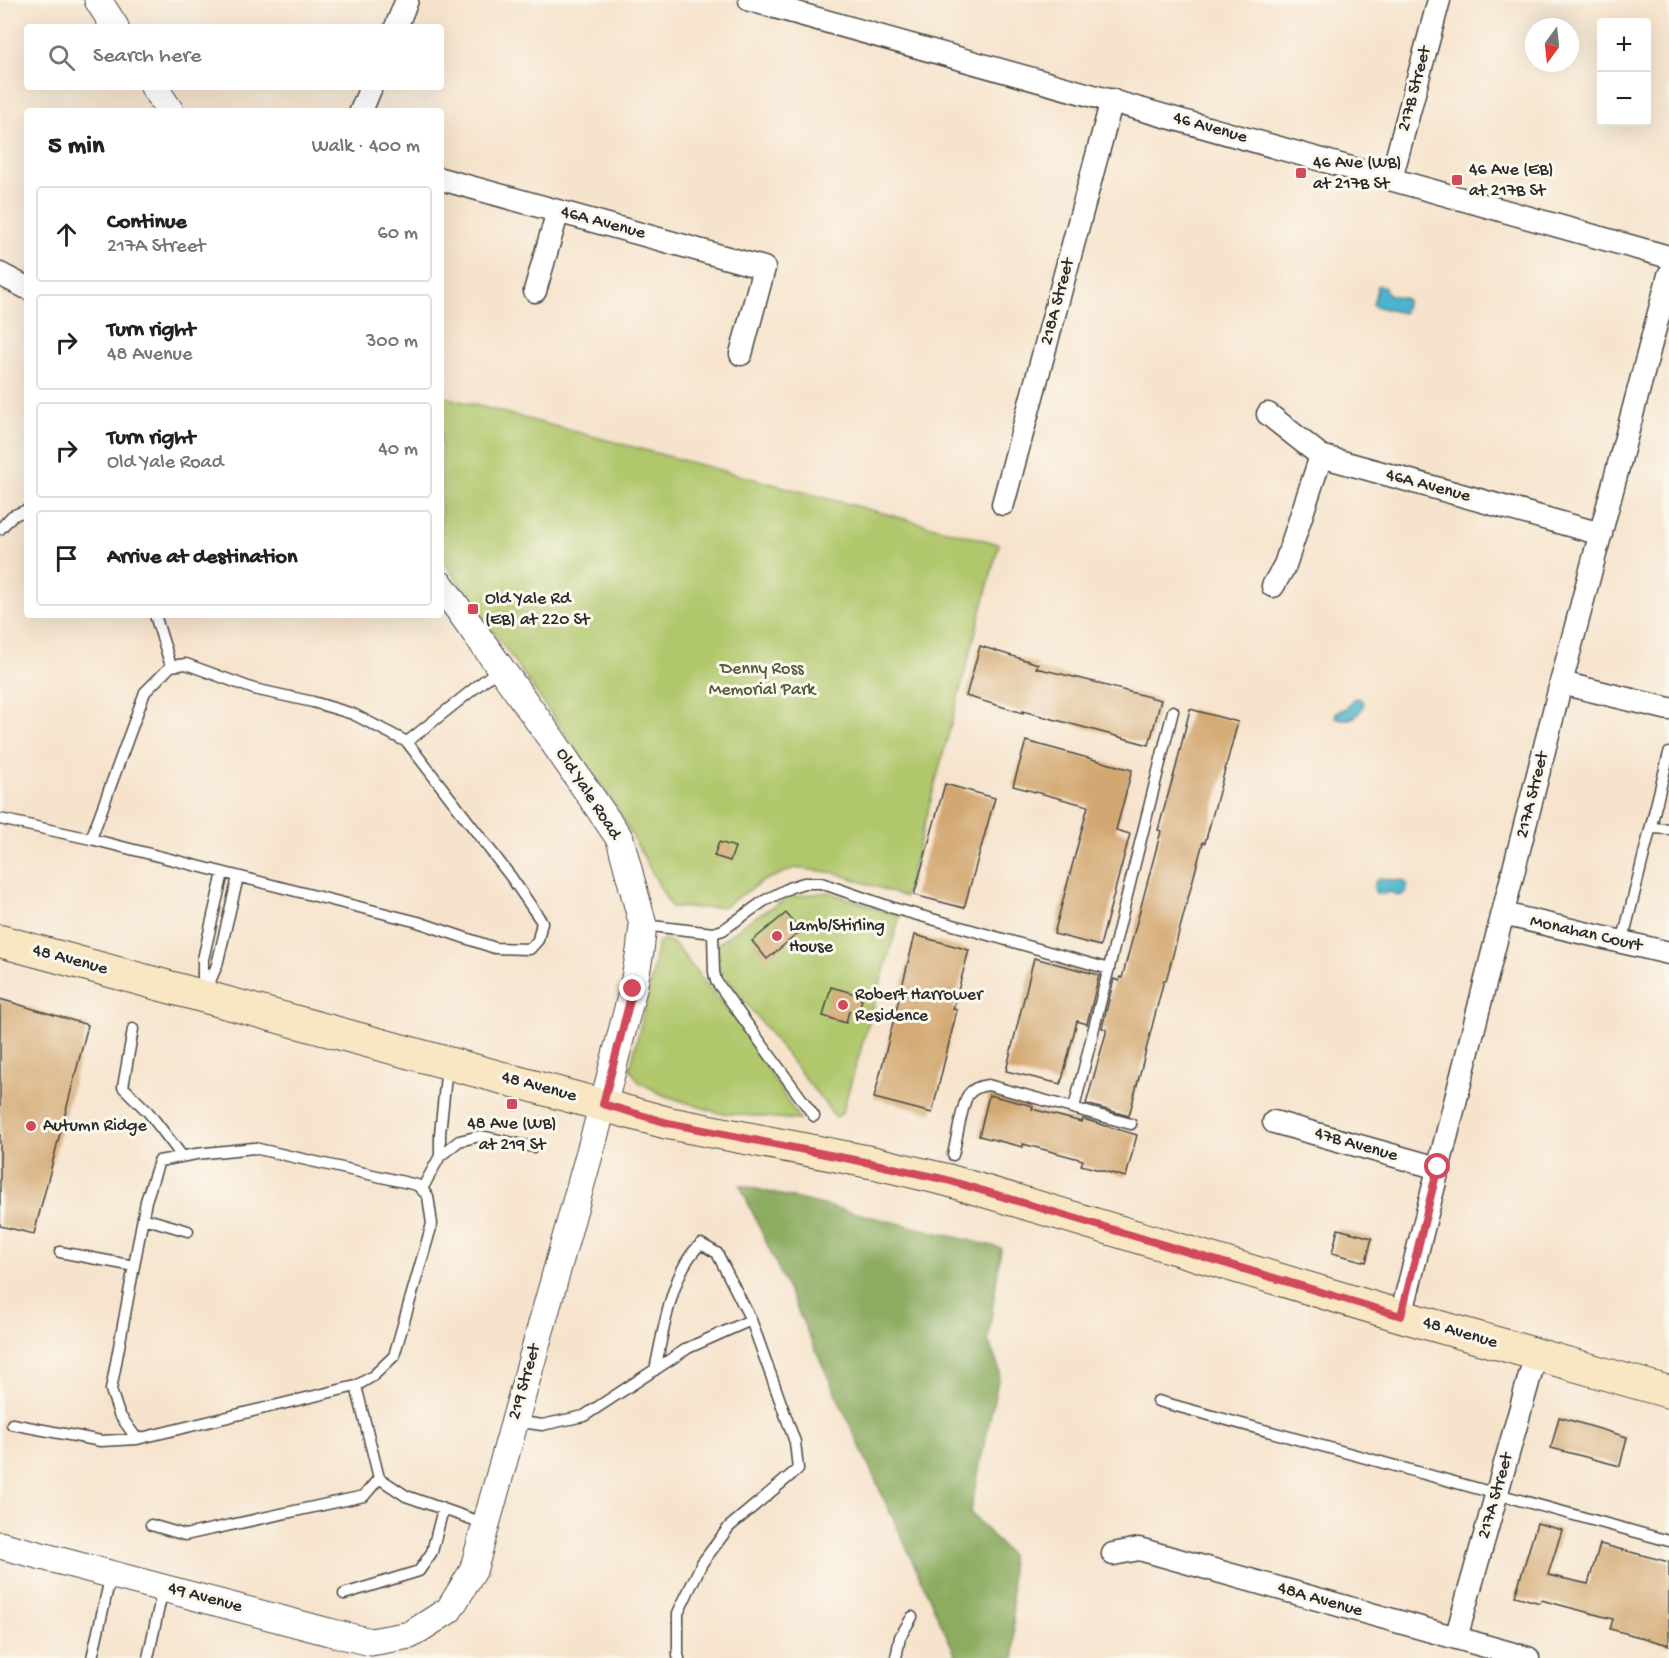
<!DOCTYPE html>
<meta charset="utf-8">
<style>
:root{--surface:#fff;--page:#f6f6f6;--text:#222;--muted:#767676;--line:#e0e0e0}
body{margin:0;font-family:"Gochi Hand",sans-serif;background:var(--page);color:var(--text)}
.controls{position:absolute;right:18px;top:18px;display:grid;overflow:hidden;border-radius:6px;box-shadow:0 6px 24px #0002}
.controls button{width:54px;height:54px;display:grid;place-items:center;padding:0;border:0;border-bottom:2px solid var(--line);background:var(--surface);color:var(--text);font:30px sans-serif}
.compass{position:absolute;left:1525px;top:18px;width:54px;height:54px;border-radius:50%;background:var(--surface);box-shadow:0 6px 24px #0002;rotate:195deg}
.stop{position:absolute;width:18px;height:18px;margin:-14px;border:4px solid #d1495b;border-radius:50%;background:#fff}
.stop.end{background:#d1495b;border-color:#fff;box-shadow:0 2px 6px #0008}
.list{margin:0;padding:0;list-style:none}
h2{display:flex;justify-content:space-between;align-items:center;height:78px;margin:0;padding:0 24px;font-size:26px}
h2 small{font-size:20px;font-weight:400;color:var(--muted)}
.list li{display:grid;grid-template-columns:39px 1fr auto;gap:18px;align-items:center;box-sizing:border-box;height:96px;margin:0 12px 12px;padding:0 12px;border:2px solid var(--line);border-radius:6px}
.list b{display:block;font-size:22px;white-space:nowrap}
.list p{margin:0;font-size:20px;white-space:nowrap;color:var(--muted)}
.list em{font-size:20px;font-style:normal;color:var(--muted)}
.icon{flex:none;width:33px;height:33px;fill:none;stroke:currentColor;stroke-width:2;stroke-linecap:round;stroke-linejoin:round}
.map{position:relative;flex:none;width:1669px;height:1658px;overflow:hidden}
.search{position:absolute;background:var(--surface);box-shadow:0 6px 24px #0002;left:24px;top:24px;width:420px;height:66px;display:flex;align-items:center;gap:15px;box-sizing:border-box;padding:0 21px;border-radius:6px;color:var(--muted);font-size:22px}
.panel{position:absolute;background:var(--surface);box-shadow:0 6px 24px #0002;left:24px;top:108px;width:420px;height:510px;border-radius:6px}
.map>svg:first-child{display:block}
.green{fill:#b0c76c;stroke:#6e794c;stroke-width:1.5}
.forest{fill:#8cac60;stroke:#5c6c46;stroke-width:1.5}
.water{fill:#4cb3cb;stroke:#3c6f7b;stroke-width:1.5}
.building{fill:#d3a771}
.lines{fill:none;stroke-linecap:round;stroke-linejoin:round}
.service-casing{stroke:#494743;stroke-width:13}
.minor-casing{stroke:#494743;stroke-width:25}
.tertiary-casing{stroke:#494743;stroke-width:29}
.secondary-casing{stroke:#494743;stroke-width:34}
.service{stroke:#fff;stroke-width:10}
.minor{stroke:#fff;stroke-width:22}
.tertiary{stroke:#fff;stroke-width:27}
.secondary{stroke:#f9e7c3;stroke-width:32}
.route{stroke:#d1495b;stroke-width:8}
.poi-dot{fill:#d1495b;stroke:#fbf7ec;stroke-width:2}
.labels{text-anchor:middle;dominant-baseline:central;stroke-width:6;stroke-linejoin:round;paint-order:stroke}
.street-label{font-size:18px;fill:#2b2b2b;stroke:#fbf7ec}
.poi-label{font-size:18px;fill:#2b2b2b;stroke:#fbf7ec;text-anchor:start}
.park-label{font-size:18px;fill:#535a3e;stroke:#fbf7ec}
</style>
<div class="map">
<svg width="1669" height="1658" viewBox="0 0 1669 1658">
<rect width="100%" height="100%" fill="#fbf7ec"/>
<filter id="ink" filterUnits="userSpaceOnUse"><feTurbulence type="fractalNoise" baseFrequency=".0167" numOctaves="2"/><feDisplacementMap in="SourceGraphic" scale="12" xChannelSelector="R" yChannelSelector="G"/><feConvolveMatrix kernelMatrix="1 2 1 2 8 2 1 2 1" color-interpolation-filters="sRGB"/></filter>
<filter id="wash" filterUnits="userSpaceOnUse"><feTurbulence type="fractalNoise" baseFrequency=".008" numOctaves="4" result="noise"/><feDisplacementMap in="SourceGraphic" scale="24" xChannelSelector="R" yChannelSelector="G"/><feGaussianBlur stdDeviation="1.35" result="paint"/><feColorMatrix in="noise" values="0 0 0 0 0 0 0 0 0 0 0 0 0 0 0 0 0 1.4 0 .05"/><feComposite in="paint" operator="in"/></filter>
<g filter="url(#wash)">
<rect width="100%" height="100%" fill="#f6e3cc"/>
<!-- green -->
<path class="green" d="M441,396l558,148 -94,353 -69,-24 -41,-5 -32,13 -40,26 -29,1 -23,-1 -55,-101 -175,-249z
M829,892l71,24 -58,197 -6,5 -129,-165 38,-30 44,-26z
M666,939l9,6 65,80 60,95 -81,-7 -56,-18 -24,-13 -9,-13 22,-92 6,-35z"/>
<!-- forest -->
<path class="forest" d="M740,1185l261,63 -13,92 12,31 -30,141 40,43 5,103h-58z"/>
<!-- water -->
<path class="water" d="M1379,285l6,3 3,6 18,5 1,2 -3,11 -2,1 -28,-7 -1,-2 4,-15 -1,-2z
M1358,698l4,2 2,4c-6,15 -15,18 -29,13l1,-5 11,-4 6,-9z
M1379,878l25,3 4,4 -2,8 -7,3 -9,-4 -7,2 -7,-1c-4,-4 -1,-12 3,-15z"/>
<g id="blocks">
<!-- building -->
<path class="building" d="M980,646l58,18 -2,4 63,15v1l62,16 -12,45 -126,-34v2l-57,-17z
M1190,709l48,13 -33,121 -2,-1 -37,139 -2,-1 -35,136 -43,-12 20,-71v-4l-4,-1 12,-49 5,2 1,-4 2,1 39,-147 -3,-1 18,-63z
M1026,741l106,29 -16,60 14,4 -30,112 -46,-12 34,-128 -75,-20z
M945,784l50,14 -31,110 -50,-13z
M719,842l16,5 -5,14 -16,-5z
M786,913l15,18 -34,28 -15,-18z
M915,935l54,15 -16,59 4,1 -25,103 -58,-15z
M1034,958l65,17 -12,49 -10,-3 -16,63 -55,-13z
M831,987l25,7v3l6,2 -4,15 -9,-3 -3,12 -23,-7z
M0,999l88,26 -54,209 -34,-8z
M989,1095l44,11 -1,3 50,13 1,-3 54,16 -11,42 -45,-12 2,-5 -60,-16v3l-44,-11z
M1338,1229l34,9 -6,24 -34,-9z
M1559,1417l68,20 -7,29 -69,-18z
M1537,1523l25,7 -14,45 40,9 12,-40 69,18v83l-59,-16 3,-10 -72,-19 -1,3 -25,-7z"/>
</g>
</g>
<g filter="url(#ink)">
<use href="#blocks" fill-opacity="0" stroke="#494743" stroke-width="1.5"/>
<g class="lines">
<!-- service casing -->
<g class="service-casing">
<path id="service" d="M0,529l12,-13 15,-6
M155,615l16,51
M407,742l104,135 31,45 -4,18 -8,9 -35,-1 -77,-26 -327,-83 54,-147 26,-26 15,-2 68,25 59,13 40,12 54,28 93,-74
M0,819l91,20
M1652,828l17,1
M643,925l70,8 1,39 2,9 98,135
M713,933l10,-3 41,-29 27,-14 13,-4h17l72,25 216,61
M1622,943l47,-190
M203,993v-34l20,-86
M205,993l12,-28 21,-88
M133,1029l-10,58 26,26 33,43
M1074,1108l99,-397
M953,1155c3,-12 9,-51 15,-60 5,-7 12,-9 20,-10l143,39
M440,1156l19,-15 21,-5 53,11
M422,1189l18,-33v-22l7,-68
M143,1218l45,13
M60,1252l74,14
M655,1370c8,-37 17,-102 46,-126l16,9 34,67
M1158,1401l511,140
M515,1421l27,4 42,-9 104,-68 63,-28 44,122 3,27 -69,58 -27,36 -24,50v43l1,2
M12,1424l89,17 36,-2 219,-53 23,92 27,18 80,28
M137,1439l-18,-25 -8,-24 35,-189 13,-40 37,-7 58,-6 163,37 11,11 4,28 -38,132 -21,20 -17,10
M151,1525l34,10 179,-39 15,-18
M344,1594l75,-23 13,-19 11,-43
M92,1658l19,-84
M148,1658l15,-70
M896,1658l4,-21 12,-20"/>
</g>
<!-- minor casing -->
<g class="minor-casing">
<path id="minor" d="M750,0l919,257
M396,27l11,-27
M361,111l10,-24
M441,179l323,89 -23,86
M1391,179l48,-179
M0,274l27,14
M535,291l23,-80
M1268,414l53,42 280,78
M1003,504l109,-404
M1273,586l12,-21 36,-109
M1561,683l108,26
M1503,914l166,39
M1274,1122l164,46
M1401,1316l160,-633 108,-408
M1113,1554l26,-5 389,109
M1456,1638l80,-284"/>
</g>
<!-- tertiary casing -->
<g class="tertiary-casing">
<path id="tertiary" d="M98,0l17,27
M154,87l16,24
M0,1545l329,87 42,10 39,-7 39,-25 24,-39 130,-466 30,-116 7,-38 3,-26 -23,-86 -70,-102 -109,-152"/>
</g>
<!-- secondary casing -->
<g class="secondary-casing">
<path id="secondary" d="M0,941l668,182 207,40 72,17 454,136 268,76"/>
</g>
<!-- service -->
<use href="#service" class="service"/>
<!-- minor -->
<use href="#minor" class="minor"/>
<!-- tertiary -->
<use href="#tertiary" class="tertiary"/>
<!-- secondary -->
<use href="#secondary" class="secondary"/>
</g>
</g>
<g class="lines" filter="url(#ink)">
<!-- route -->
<path class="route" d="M633,989l-30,115 65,19 207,41 72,16 454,136 37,-149"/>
</g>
<!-- markers -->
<g class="poi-dot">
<rect x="1295" y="167" width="12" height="12" rx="3"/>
<rect x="1451" y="174" width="12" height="12" rx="3"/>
<rect x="467" y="603" width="12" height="12" rx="3"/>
<circle cx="777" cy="936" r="6"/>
<circle cx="843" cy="1005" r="6"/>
<rect x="506" y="1098" width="12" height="12" rx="3"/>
<circle cx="31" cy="1126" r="6"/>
</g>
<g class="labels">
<!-- street labels -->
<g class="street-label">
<text transform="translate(1415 89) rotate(-75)">217B Street</text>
<text transform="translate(1210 128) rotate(16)">46 Avenue</text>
<text transform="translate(603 223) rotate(15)">46A Avenue</text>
<text transform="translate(1058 302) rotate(-75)">218A Street</text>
<text transform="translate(1428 486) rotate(15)">46A Avenue</text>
<text transform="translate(588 794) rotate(57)">Old Yale Road</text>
<text transform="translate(1533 795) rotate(-76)">217A Street</text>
<text transform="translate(1586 934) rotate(13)">Monahan Court</text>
<text transform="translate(70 960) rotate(15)">48 Avenue</text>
<text transform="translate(539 1087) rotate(15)">48 Avenue</text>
<text transform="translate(1356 1145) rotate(16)">47B Avenue</text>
<text transform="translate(1460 1333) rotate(16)">48 Avenue</text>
<text transform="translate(525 1382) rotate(-74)">219 Street</text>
<text transform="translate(1496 1496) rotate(-74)">217A Street</text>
<text transform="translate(205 1598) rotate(15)">49 Avenue</text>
<text transform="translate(1320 1600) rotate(16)">48A Avenue</text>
</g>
<!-- poi labels -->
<g class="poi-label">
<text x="1313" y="163">46 Ave (WB)<tspan x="1313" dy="21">at 217B St</tspan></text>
<text x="1469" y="170">46 Ave (EB)<tspan x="1469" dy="21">at 217B St</tspan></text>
<text x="485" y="599">Old Yale Rd<tspan x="485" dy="21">(EB) at 220 St</tspan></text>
<text x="789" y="926">Lamb/Stirling<tspan x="789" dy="21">House</tspan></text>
<text x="855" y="995">Robert Harrower<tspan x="855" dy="21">Residence</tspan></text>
<text x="512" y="1124" text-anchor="middle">48 Ave (WB)<tspan x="512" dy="21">at 219 St</tspan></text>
<text x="43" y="1126">Autumn Ridge</text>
</g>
<!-- park labels -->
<g class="park-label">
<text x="762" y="669">Denny Ross<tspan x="762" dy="21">Memorial Park</tspan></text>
</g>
</g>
</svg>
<div class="controls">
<button>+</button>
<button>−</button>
</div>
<svg class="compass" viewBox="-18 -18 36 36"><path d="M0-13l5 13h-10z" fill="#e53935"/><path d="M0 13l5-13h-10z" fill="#767676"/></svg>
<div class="stop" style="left:1438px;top:1167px"></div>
<div class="stop end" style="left:633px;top:989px"></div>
<div class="search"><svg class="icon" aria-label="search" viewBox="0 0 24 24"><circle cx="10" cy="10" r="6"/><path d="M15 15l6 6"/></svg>Search here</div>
<section class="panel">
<h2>5 min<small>Walk · 400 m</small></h2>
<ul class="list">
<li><svg class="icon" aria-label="ahead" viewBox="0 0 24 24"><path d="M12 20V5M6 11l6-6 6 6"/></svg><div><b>Continue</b><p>217A Street</p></div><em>60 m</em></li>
<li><svg class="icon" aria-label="right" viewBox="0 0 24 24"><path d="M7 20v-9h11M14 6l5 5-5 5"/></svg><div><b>Turn right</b><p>48 Avenue</p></div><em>300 m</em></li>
<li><svg class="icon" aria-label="right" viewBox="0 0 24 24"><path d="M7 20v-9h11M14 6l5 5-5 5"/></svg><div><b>Turn right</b><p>Old Yale Road</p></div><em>40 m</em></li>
<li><svg class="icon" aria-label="arrive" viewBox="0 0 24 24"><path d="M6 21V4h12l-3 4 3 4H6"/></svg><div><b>Arrive at destination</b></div></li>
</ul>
</section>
</div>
